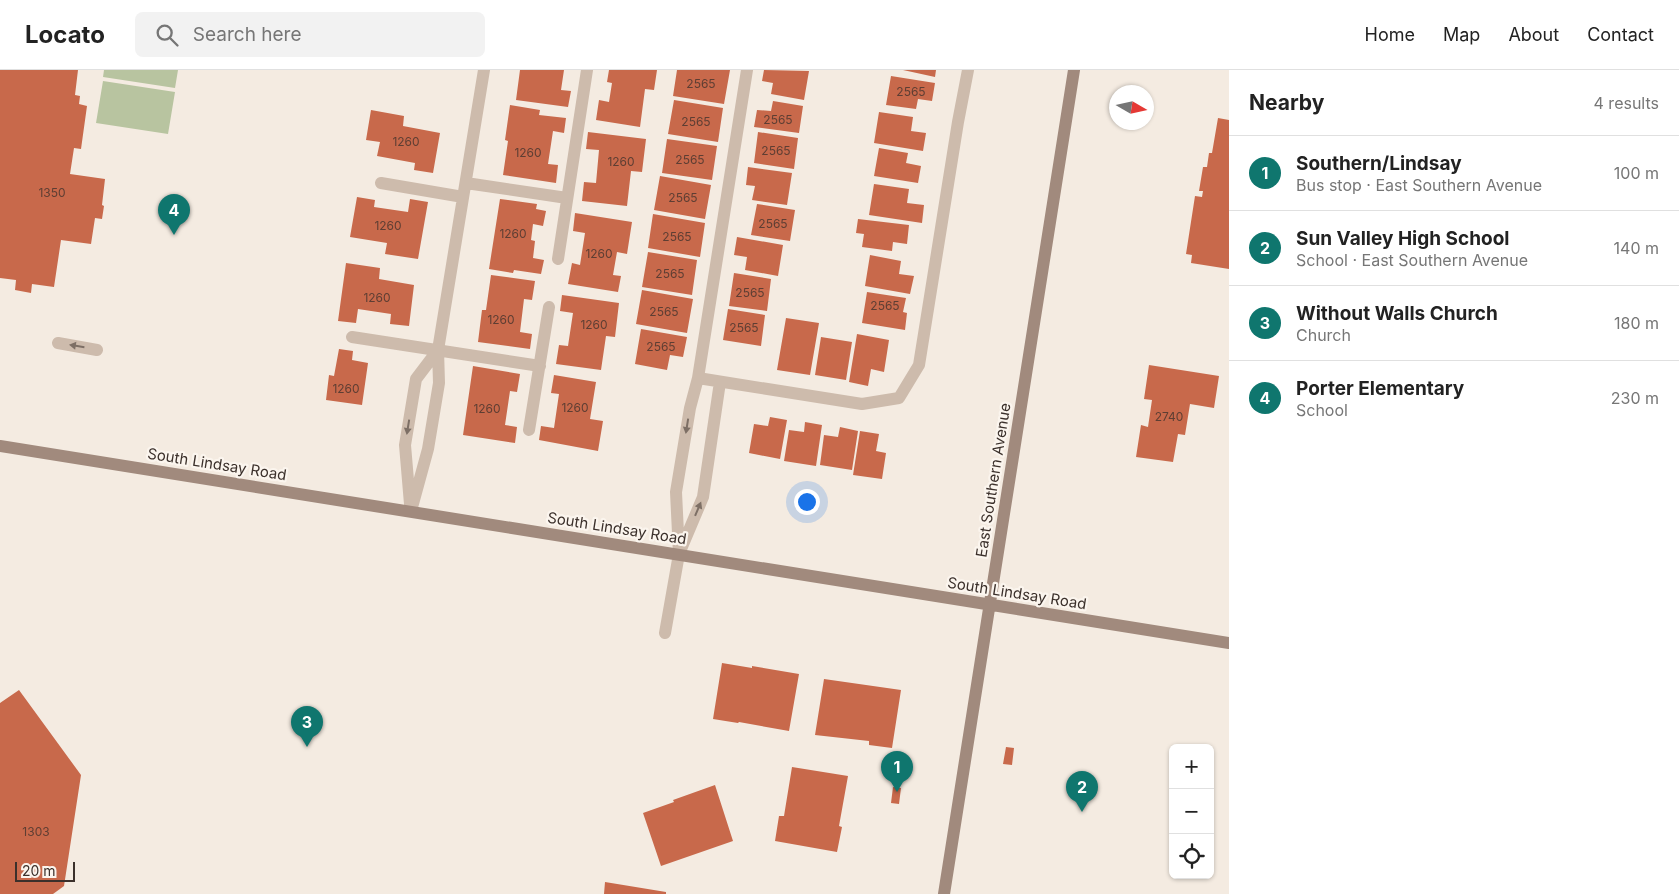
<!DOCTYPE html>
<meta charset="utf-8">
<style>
:root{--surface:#fff;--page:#f2f2f2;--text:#222;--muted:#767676;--line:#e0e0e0;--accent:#0f766e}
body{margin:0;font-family:Inter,sans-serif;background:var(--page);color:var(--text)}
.controls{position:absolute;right:15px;bottom:15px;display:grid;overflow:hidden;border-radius:8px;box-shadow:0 1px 4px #0004}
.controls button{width:45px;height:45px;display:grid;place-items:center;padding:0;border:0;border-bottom:1px solid var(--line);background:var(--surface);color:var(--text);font:25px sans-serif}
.compass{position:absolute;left:1109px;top:15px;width:45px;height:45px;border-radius:50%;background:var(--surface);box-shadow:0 1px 4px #0004;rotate:99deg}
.scale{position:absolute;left:15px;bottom:12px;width:60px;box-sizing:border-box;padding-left:5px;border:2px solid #3b302b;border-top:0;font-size:14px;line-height:18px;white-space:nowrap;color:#3b302b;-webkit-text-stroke:4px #fbf5ee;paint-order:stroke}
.you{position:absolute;left:806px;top:431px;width:18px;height:18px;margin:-12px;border:4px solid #fff;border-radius:50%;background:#1a73e8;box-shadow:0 0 0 8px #1a73e833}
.badge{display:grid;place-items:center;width:32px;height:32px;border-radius:50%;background:var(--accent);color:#fff;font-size:16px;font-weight:700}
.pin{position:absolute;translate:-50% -41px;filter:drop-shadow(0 1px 2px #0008)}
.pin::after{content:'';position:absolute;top:26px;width:18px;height:15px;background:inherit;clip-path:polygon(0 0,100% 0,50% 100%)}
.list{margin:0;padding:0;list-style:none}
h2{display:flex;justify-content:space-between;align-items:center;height:65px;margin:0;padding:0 20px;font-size:21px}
h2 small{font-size:16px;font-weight:400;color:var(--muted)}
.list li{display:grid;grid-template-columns:32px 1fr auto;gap:15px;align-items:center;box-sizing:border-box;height:75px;padding:0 20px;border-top:1px solid var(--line)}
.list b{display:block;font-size:19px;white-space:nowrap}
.list p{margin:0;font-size:16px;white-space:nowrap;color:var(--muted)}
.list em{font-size:16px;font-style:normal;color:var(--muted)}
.icon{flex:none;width:28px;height:28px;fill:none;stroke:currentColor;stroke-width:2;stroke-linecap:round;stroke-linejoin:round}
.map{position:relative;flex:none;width:1229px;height:824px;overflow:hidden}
header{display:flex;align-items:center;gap:30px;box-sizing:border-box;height:70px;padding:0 25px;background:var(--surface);border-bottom:1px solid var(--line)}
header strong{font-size:24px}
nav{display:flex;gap:28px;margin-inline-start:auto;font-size:18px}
.search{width:350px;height:45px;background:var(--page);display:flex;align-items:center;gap:12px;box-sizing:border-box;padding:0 18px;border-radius:8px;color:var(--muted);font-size:19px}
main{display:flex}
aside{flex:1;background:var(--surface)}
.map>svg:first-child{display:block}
.green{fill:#b8c4a0}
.building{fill:#c8694b}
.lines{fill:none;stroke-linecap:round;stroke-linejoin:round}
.lane{stroke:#cdbbac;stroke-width:12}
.street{stroke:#cdbbac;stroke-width:12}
.secondary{stroke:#a18a7d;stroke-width:12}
.oneway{fill:#7d6f65}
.labels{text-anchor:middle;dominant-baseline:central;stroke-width:4.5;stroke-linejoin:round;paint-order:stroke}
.number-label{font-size:12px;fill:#5e3e33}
.street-label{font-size:15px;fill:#3b302b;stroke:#fbf5ee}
</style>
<header>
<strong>Locato</strong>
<div class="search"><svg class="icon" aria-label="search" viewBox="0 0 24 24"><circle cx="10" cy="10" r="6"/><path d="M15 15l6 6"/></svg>Search here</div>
<nav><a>Home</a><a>Map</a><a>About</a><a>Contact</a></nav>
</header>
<main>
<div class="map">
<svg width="1229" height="824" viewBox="0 0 1229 824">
<rect width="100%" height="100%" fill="#f4ebe1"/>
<!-- green -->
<path class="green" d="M104,0h74l-3,18 -72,-11z
M103,11l72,11 -7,42 -72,-11z"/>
<!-- building -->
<path class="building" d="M0,0h78l-3,25 5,1 -1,8 8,2 -6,43 -7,-1 -4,26 35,5 -3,26 2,1 -2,13 -7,-1 -4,26 -30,-4 -7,47 -22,-3 -1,9 -16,-3 1,-10 -16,-2z
M520,0h44l-3,20 10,1 -3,16 -52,-7z
M609,0h48l-3,20 -9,-1 -5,38 -44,-7 3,-20 10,2 3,-19 -5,-1z
M677,0h53l-6,34 -51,-8z
M764,0l45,1 -5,29 -33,-6 2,-11 -11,-2z
M903,0h33l-1,7z
M891,6l44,7 -3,18 -14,-2 -2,10 -30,-4z
M674,30l49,8 -5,34 -50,-8z
M773,31l30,5 -4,27 -45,-6 3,-17 14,1z
M510,35l30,5 -1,5 27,3 -2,15 -11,-2 -5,33 10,1 -2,18 -53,-8 5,-34 -3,-1z
M371,40l33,6 -1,10 37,7 -7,40 -19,-3 1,-7 -38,-7 3,-14 -14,-2z
M879,42l34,5 -2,14 15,2 -3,18 -49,-8z
M1218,48l11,2v149l-38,-6 1,-8 -6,-1 9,-58 7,1 1,-6h-4l4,-24h4l2,-14h3z
M588,62l58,7 -4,33 -11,-1 -4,35 -45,-5 2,-19 12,1 3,-33 -13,-1z
M758,62l40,6 -4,31 -40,-6z
M667,69l50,7 -5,34 -50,-7z
M879,78l29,5 -2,10 15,3 -3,17 -44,-7z
M748,97l44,6 -5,32 -35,-5 3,-14 -9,-1z
M660,106l51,9 -6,34 -51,-9z
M874,114l35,5 -2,14 17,2 -2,18 -53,-8z
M357,127l18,3 -1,7 34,5 2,-13 18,3 -10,57 -33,-5 2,-11 -37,-6z
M500,129l37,5 -1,5 10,2 -3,15 -10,-2 -2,16 4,1 -2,17 11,2 -3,14 -27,-4 -1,3 -24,-4z
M757,134l38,6 -5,31 -39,-6z
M575,143l57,9 -5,32 -10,-2 -4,23 8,1 -3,16 -50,-8 4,-21 8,2 5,-32 -12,-2z
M653,144l52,9 -5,34 -52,-9z
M858,149l51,6 -2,19 -14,-2 -1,9 -30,-4 2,-13 -8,-1z
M737,167l46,8 -5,31 -33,-6 2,-13 -13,-2z
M648,182l49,8 -5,35 -50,-8z
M870,185l31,6 -2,13 15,2 -4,18 -45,-8z
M346,193l34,5 -1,11 35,6 -5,41 -19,-2 1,-10 -33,-5 -2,14 -18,-2z
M734,203l37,6 -4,32 -38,-5z
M491,205l44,6 -3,19 -8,-1 -4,33 12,2 -2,15 -52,-7 4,-32h4z
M642,220l51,9 -6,34 -51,-9z
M867,222l39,6 -3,14 4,1 -2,17 -43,-7z
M562,225l57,8 -4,34 -9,-1 -5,34 -45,-6 3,-19 9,1 5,-33 -13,-2z
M728,239l37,6 -4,31 -38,-6z
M786,248l33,5 -9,52 -33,-5z
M641,259l46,8 -4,20 -13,-2 -3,15 -32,-6z
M857,264l32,6 -5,32 -13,-3 -3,17 -19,-4z
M821,267l31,5 -6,38 -31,-5z
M339,279l14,2 -1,9 16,3 -6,42 -36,-5 3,-25 5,1z
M1149,295l70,11 -5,32 -24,-4 -5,31 -7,-1 -5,28 -37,-5 5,-32 7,2 4,-27 -8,-1z
M473,296l47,8 -3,18 -7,-1 -5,34 12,2 -2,16 -52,-8z
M554,305l42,7 -6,37 13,2 -5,30 -59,-11 2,-14 13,2 5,-34 -8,-1z
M770,347l17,3 -7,39 -31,-6 5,-29 14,2z
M805,352l17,3 -6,41 -32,-5 5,-31 15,2z
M840,357l18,4 -6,39 -32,-5 4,-30 14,2z
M860,361l19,3 -3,17 10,2 -4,26 -29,-4z
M722,593l30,5v-2l47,8 -10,57 -50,-9 -1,1 -25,-4z
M824,609l77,11 -9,58 -23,-3v-4l-54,-6z
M19,620l62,85 -17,111 -11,8h-53v-191z
M1006,677l8,1 -2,17 -9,-1z
M792,697l56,9 -9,50 3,1 -5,25 -62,-11 4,-25h5z
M715,715l18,56 -72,25 -18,-53 31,-11 -1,-2z
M893,717l8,1 -2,16 -8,-1z
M605,812l61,10v2h-62z"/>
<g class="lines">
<!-- lane -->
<path class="lane" d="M58,273l39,7
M698,308l164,26 37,-6 20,-33 39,-243 10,-52
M679,484l-3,-62 14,-84 8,-30 49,-308
M665,563l14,-79 24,-57 17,-115"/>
<!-- street -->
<path class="street" d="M381,113l82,14
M466,113l101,15
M558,189l29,-189
M352,267l188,29
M529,360l20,-123
M410,434l-5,-59 11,-66 22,-29
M411,441l17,-62 11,-66 -1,-33 46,-280"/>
<!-- secondary -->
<path class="secondary" d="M0,376l1229,197
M944,824l130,-824"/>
</g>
<!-- one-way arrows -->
<defs><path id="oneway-solid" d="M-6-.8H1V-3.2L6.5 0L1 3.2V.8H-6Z" transform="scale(1.25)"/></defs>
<g class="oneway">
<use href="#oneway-solid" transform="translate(77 276) rotate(-171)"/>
<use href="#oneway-solid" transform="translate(687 356) rotate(99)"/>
<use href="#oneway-solid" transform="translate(408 357) rotate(99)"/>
<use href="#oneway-solid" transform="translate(698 439) rotate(-67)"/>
</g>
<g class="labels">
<!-- number labels -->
<g class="number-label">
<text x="701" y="13">2565</text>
<text x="911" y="21">2565</text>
<text x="778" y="49">2565</text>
<text x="696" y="51">2565</text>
<text x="406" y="71">1260</text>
<text x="776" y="80">2565</text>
<text x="528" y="82">1260</text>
<text x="690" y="89">2565</text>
<text x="621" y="91">1260</text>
<text x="52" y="122">1350</text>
<text x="683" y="127">2565</text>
<text x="773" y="153">2565</text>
<text x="388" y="155">1260</text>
<text x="513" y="163">1260</text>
<text x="677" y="166">2565</text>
<text x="599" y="183">1260</text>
<text x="670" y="203">2565</text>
<text x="750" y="222">2565</text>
<text x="377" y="227">1260</text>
<text x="885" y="235">2565</text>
<text x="664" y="241">2565</text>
<text x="501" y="249">1260</text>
<text x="594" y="254">1260</text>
<text x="744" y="257">2565</text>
<text x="661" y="276">2565</text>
<text x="346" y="318">1260</text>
<text x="575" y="337">1260</text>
<text x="487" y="338">1260</text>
<text x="1169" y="346">2740</text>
<text x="36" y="761">1303</text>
</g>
<!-- street labels -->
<g class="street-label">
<text transform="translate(217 394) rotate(9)">South Lindsay Road</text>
<text transform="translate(993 410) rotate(-81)">East Southern Avenue</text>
<text transform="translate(617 458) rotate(9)">South Lindsay Road</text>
<text transform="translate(1017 523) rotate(9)">South Lindsay Road</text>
</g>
</g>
</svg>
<div class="controls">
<button>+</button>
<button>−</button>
<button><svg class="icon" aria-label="locate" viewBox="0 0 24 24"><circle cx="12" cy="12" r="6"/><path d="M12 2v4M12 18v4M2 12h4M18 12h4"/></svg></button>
</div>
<svg class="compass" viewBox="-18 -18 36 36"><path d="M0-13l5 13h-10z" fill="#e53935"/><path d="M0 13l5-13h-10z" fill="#767676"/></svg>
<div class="scale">20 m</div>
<div class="you"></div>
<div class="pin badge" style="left:897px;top:722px">1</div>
<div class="pin badge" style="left:1082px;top:742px">2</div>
<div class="pin badge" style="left:307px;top:677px">3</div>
<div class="pin badge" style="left:174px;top:165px">4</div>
</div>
<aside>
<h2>Nearby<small>4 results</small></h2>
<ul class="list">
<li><span class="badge">1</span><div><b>Southern/Lindsay</b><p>Bus stop · East Southern Avenue</p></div><em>100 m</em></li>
<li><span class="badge">2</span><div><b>Sun Valley High School</b><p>School · East Southern Avenue</p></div><em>140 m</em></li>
<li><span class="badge">3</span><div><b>Without Walls Church</b><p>Church</p></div><em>180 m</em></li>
<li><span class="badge">4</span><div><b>Porter Elementary</b><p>School</p></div><em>230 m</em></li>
</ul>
</aside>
</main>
